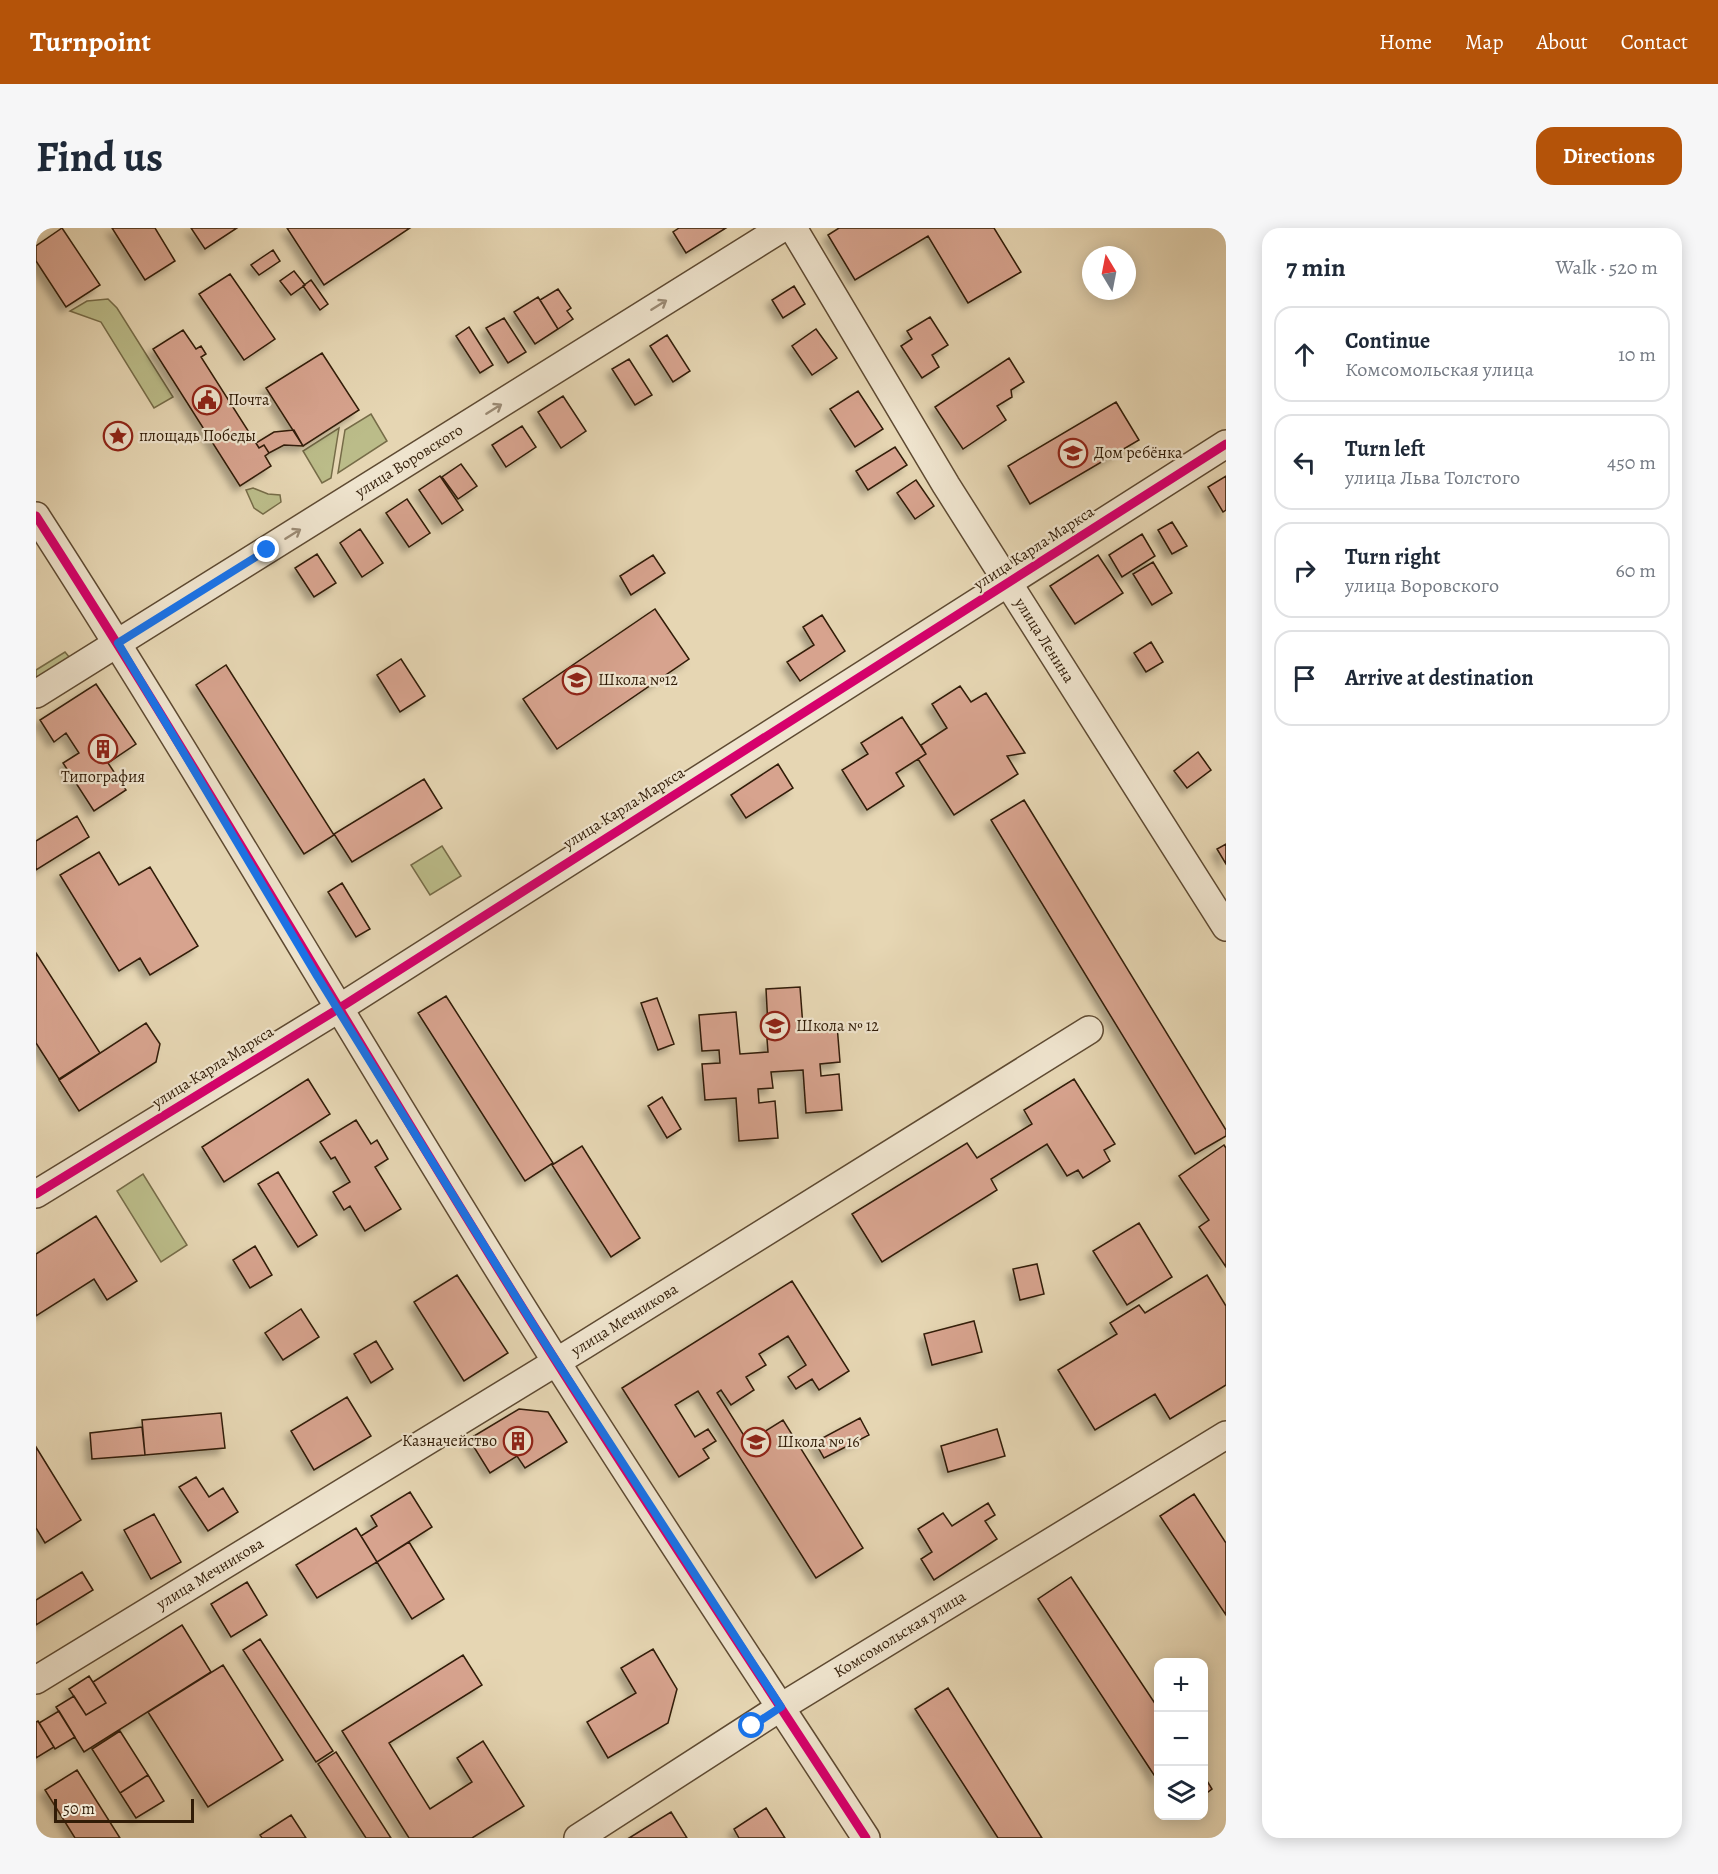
<!DOCTYPE html>
<meta charset="utf-8">
<style>
:root{--surface:#fff;--page:#f6f6f7;--text:#1f2937;--muted:#747a83;--line:#e0e1e3;--accent:#b45309}
body{margin:0;font-family:Alegreya,serif;background:var(--page);color:var(--text)}
.controls{position:absolute;right:18px;bottom:18px;display:grid;overflow:hidden;border-radius:12px;box-shadow:0 3px 15px #0003}
.controls button{width:54px;height:54px;display:grid;place-items:center;padding:0;border:0;border-bottom:2px solid var(--line);background:var(--surface);color:var(--text);font:30px sans-serif}
.compass{position:absolute;left:1046px;top:18px;width:54px;height:54px;border-radius:50%;background:var(--surface);box-shadow:0 3px 15px #0003;rotate:350deg}
.scale{position:absolute;left:18px;bottom:15px;width:140px;box-sizing:border-box;padding-left:6px;border:3px solid #311c07;border-top:0;font-size:16px;line-height:21px;white-space:nowrap;color:#311c07;-webkit-text-stroke:4px #efe4ce;paint-order:stroke}
.stop{position:absolute;width:18px;height:18px;margin:-14px;border:4px solid #1a73e8;border-radius:50%;background:#fff}
.stop.end{background:#1a73e8;border-color:#fff;box-shadow:0 2px 6px #0008}
.list{margin:0;padding:0;list-style:none}
h2{display:flex;justify-content:space-between;align-items:center;height:78px;margin:0;padding:0 24px;font-size:26px}
h2 small{font-size:20px;font-weight:400;color:var(--muted)}
.list li{display:grid;grid-template-columns:39px 1fr auto;gap:18px;align-items:center;box-sizing:border-box;height:96px;margin:0 12px 12px;padding:0 12px;border:2px solid var(--line);border-radius:18px}
.list b{display:block;font-size:22px;white-space:nowrap}
.list p{margin:0;font-size:20px;white-space:nowrap;color:var(--muted)}
.list em{font-size:20px;font-style:normal;color:var(--muted)}
.icon{flex:none;width:33px;height:33px;fill:none;stroke:currentColor;stroke-width:2;stroke-linecap:round;stroke-linejoin:round}
.map{position:relative;flex:none;width:1190px;height:1610px;overflow:hidden;border-radius:18px}
header{display:flex;align-items:center;gap:36px;box-sizing:border-box;height:84px;padding:0 30px;background:var(--accent);color:#fff}
header strong{font-size:28px}
nav{display:flex;gap:33px;margin-inline-start:auto;font-size:21px}
.intro{display:flex;align-items:center;justify-content:space-between;box-sizing:border-box;height:144px;padding:0 36px}
h1{margin:0;font-size:42px}
.button{padding:15px 27px;border-radius:18px;background:var(--accent);color:#fff;font-size:21px;font-weight:700}
main{display:flex;gap:36px;padding:0 36px}
aside{flex:1;background:var(--surface);border-radius:18px;box-shadow:0 3px 15px #0003}
.map>svg:first-child{display:block}
.green{fill:#bbbc89;stroke:#766c48;stroke-width:1.5}
.building{fill:#d7a38e;stroke:#311c07;stroke-width:1.5;filter:url(#shadow)}
.lines{fill:none;stroke-linecap:round;stroke-linejoin:round}
.minor-casing{stroke:#5e4a32;stroke-width:30}
.minor{stroke:#efe4ce;stroke-width:27}
.cycleway-casing{stroke:#efe4ce;stroke-width:13}
.cycleway{stroke:#d6006c;stroke-width:9}
.oneway{stroke:#9a8a74}
.route{stroke:#1a73e8;stroke-width:8}
.labels{text-anchor:middle;dominant-baseline:central;stroke-width:4.5;stroke-linejoin:round;paint-order:stroke}
.poi-label{font-size:16px;fill:#311c07;stroke:#efe4ce;text-anchor:start}
.street-label{font-size:16px;fill:#311c07;stroke:#efe4ce}
</style>
<header>
<strong>Turnpoint</strong>
<nav><a>Home</a><a>Map</a><a>About</a><a>Contact</a></nav>
</header>
<div class="intro"><h1>Find us</h1><a class="button">Directions</a></div>
<main>
<div class="map">
<svg width="1190" height="1610" viewBox="0 0 1190 1610">
<defs>
<filter id="shadow"><feDropShadow dx="-5.5" dy="5.5" stdDeviation="3" flood-color="#0004"/></filter>
</defs>
<rect width="100%" height="100%" fill="#e6d6b3"/>
<filter id="stains"><feTurbulence type="fractalNoise" baseFrequency=".00333" numOctaves="4"/><feColorMatrix values="0 0 0 0 .2 0 0 0 0 .09 0 0 0 0 .02 0 0 0 .5 -.17"/></filter>
<radialGradient id="worn" r=".72"><stop offset=".6" stop-color="#630" stop-opacity="0"/><stop offset="1" stop-color="#630" stop-opacity=".3"/></radialGradient>
<!-- green -->
<path class="green" d="M72,71l9,9 56,89 -19,11 -53,-86 -31,-11 17,-10z
M335,186l16,27 -49,32 7,-43z
M303,200l-8,50 -9,5 -19,-32z
M217,260l15,6 12,1 1,7 -18,12 -9,-6 -8,-18z
M29,424l5,6 -34,21v-9z
M406,618l19,30 -31,19 -19,-30z
M107,946l44,71 -26,17 -44,-71z"/>
<!-- building -->
<path class="building" d="M26,0l38,57 -34,22 -30,-46v-15z
M76,0h43l20,33 -30,19z
M155,0h46l-32,21z
M251,0h123l-86,57z
M643,0h47l-40,25 -13,-21z
M803,0h155l27,44 -53,31 -40,-67 -73,44 -27,-45z
M237,22l7,11 -21,14 -8,-10z
M258,43l11,14 -14,10 -11,-14z
M194,46l45,65 -31,21 -45,-66z
M275,52l17,24 -8,6 -17,-24z
M758,58l11,18 -22,14 -11,-18z
M522,61l13,19 -4,3 6,8 -15,10 -18,-29z
M502,69l20,32 -23,15 -21,-32z
M894,89l18,28 -16,10 7,12 -17,11 -21,-32 11,-7 -5,-8z
M468,90l22,34 -18,11 -22,-35z
M433,99l24,38 -13,8 -24,-37z
M780,101l21,29 -25,17 -20,-29z
M147,102l13,19 5,-3 5,8 -5,3 58,91 5,-3 5,8 -4,3 6,10 -31,20 -87,-137z
M631,107l23,36 -17,11 -23,-36z
M286,125l37,57 -56,36 -37,-58z
M973,130l15,24 -13,8 1,7 -15,9 9,14 -43,29 -28,-42z
M593,131l23,36 -17,10 -23,-36z
M822,163l25,38 -28,18 -25,-38z
M527,168l23,35 -25,17 -23,-36z
M1080,174l23,38 -109,64 -22,-38z
M486,198l14,21 -30,20 -14,-22z
M258,202l9,16 -19,-1 -15,8 -5,-8 -5,3 -3,-5 18,-11z
M859,219l12,18 -39,25 -12,-19z
M425,236l16,22 -19,13 -16,-22z
M404,248l23,34 -21,14 -23,-34z
M1190,248v34l-3,2 -15,-25z
M880,252l18,26 -19,13 -18,-26z
M371,271l23,34 -21,14 -23,-34z
M1136,294l15,24 -15,8 -14,-24z
M324,301l23,34 -21,14 -22,-34z
M1106,306l13,22 -33,21 -13,-22z
M281,326l19,29 -22,14 -19,-29z
M617,327l12,18 -34,22 -11,-19z
M1062,327l25,38 -48,31 -25,-38z
M1117,334l19,31 -20,12 -19,-31z
M619,381l34,50 -132,90 -34,-50z
M786,387l23,36 -45,30 -13,-19 27,-17 -11,-18z
M1115,414l12,20 -17,10 -12,-19z
M365,431l24,37 -25,16 -23,-37z
M190,437l108,170 -30,19 -108,-169z
M60,456l40,60 -28,19 18,27 -32,21 -31,-48 16,-10 -13,-20 -12,9 -14,-22z
M924,458l11,16 15,-9 39,60 -18,3 11,18 -64,41 -36,-56 8,-5 -5,-9 26,-17 -15,-24z
M866,489l24,37 -30,19 8,13 -37,24 -25,-40 26,-16 -7,-11z
M1162,524l13,18 -24,18 -13,-17z
M742,536l15,24 -47,30 -15,-23z
M388,551l18,29 -90,54 -18,-28z
M988,572l202,330v6l-31,18 -204,-334z
M41,588l12,21 -53,33v-29z
M1190,616v20l-9,-15z
M63,624l20,33 31,-18 48,79 -48,29 -10,-17 -21,13 -59,-96z
M306,655l28,46 -14,8 -28,-45z
M0,725l64,100 -41,26 -23,-36z
M764,759l3,40 34,-2 3,37 -20,2 1,12 18,-2 3,36 -36,3 -3,-43 -32,2 2,16 -15,1 1,14 16,-2 3,37 -39,3 -3,-43 -31,2 -3,-36 18,-1 -1,-13 -17,1 -3,-36 37,-3 4,42 28,-2 -1,-13 17,-2 -1,-12 -15,1 -2,-37z
M410,768l107,167 -28,18 -107,-168z
M621,770l17,46 -16,6 -17,-47z
M110,795l14,21 -4,18 -77,49 -20,-31z
M272,851l22,35 -106,68 -22,-35z
M1038,851l41,65 -11,6 6,11 -27,17 -5,-8 -11,6 -20,-32 -56,35 6,11 -115,72 -30,-48 115,-71 10,15 55,-34 -8,-14z
M626,869l19,32 -14,9 -19,-32z
M320,892l15,24 6,-4 11,19 -13,8 26,42 -36,22 -15,-25 -6,4 -11,-18 17,-10 -15,-25 -4,2 -11,-17z
M1188,917l2,3v119l-27,-40 10,-7 -30,-44z
M546,918l58,92 -29,19 -59,-92z
M242,944l39,63 -19,12 -40,-63z
M60,988l41,65 -30,19 -13,-21 -58,37v-62z
M1103,995l33,54 -45,28 -34,-54z
M219,1018l17,29 -22,13 -17,-28z
M1001,1036l7,30 -24,6 -7,-31z
M421,1047l51,78 -44,28 -50,-79z
M1171,1047l19,31v79l-56,34 -15,-25 -60,36 -37,-60 59,-36 -7,-11 29,-18 6,8z
M756,1053l57,90 -30,19 -7,-11 -16,10 -8,-12 18,-12 -18,-29 -29,18 7,11 -20,12 8,13 -23,15 -10,-15 -4,3 31,49 35,-22 80,128 -47,30 -118,-187 -23,14 20,32 13,-8 8,12 -13,8 6,9 -30,19 -57,-89z
M265,1081l18,28 -36,23 -18,-27z
M938,1093l8,31 -50,13 -8,-31z
M340,1113l17,28 -22,14 -17,-29z
M311,1169l24,39 -57,34 -23,-39z
M483,1181l29,3 19,30 -42,26 -8,-12 -27,17 -21,-34z
M185,1185l4,35 -80,7 -3,-35z
M824,1190l9,17 -45,23 -9,-16z
M106,1199l3,28 -53,4 -2,-26z
M961,1201l8,27 -57,16 -7,-26z
M0,1219l45,73 -36,23 -9,-15z
M160,1249l13,20 14,-9 15,24 -30,19 -29,-44z
M374,1264l22,35 -55,35 -16,-26 16,-10 -6,-10z
M1158,1266l32,49v72l-66,-99z
M952,1275l7,12 -10,6 12,18 -63,41 -13,-21 11,-7 -14,-23 25,-16 9,13z
M118,1286l27,48 -30,17 -27,-49z
M320,1300l21,34 -60,36 -21,-33z
M373,1314l35,57 -32,20 -35,-57z
M46,1344l11,18 -57,35v-25z
M1035,1349l87,131v73l-120,-182z
M211,1354l20,33 -36,22 -20,-33z
M146,1397l29,47 -127,80 -28,-45 18,-11 12,19 20,-12 -13,-21z
M224,1411l73,112 -17,11 -73,-112z
M617,1421l24,40 -9,34 -60,35 -21,-36 49,-29 -15,-25z
M427,1427l19,30 -93,58 41,66 42,-27 -15,-24 26,-17 41,65 -52,32h-63l-67,-107z
M187,1437l60,95 -75,47 -60,-95z
M53,1448l17,27 -20,12 -17,-26z
M912,1460l94,150h-44l-83,-129z
M23,1483l16,26 -20,12 -16,-26z
M2,1493l16,26 -18,11v-36z
M84,1503l28,44 -28,18 -28,-44z
M300,1524l55,86h-25l-48,-74z
M41,1542l43,68h-45l-30,-48z
M112,1547l16,26 -28,17 -16,-25z
M1168,1548l8,13 -8,6z
M730,1580l19,30h-46l-5,-9z
M635,1584l16,26h-58z
M255,1587l15,23h-44l-2,-3z"/>
<g class="lines">
<!-- minor casing -->
<g class="minor-casing">
<g id="minor">
<path id="s1" d="M757,0l153,257 280,442"/>
<path d="M0,288c173,268 331,545 501,815 107,171 219,338 329,507"/>
<path id="s2" d="M0,466l746,-466"/>
<path d="M0,966l302,-185 888,-565"/>
<path id="s3" d="M0,1452l548,-335 505,-315"/>
<path id="s4" d="M542,1610l203,-131 445,-272"/>
</g>
</g>
<!-- minor -->
<use href="#minor" class="minor"/>
<!-- cycleway casing -->
<g class="cycleway-casing">
<path id="cycleway" d="M0,288c173,268 331,545 501,815 107,171 219,338 329,507
M0,966l302,-185 888,-565"/>
</g>
<!-- cycleway -->
<use href="#cycleway" class="cycleway"/>
</g>
<!-- one-way arrows -->
<defs><path id="oneway-shaft" d="M-6 0H5M1.5-3L5.5 0L1.5 3" fill="none" stroke-width="1.6" stroke-linecap="round" stroke-linejoin="round" transform="scale(1.5)"/></defs>
<g class="oneway">
<use href="#oneway-shaft" transform="translate(623 77) rotate(-32)"/>
<use href="#oneway-shaft" transform="translate(458 181) rotate(-32)"/>
<use href="#oneway-shaft" transform="translate(257 306) rotate(-32)"/>
</g>
<g class="lines">
<!-- route -->
<path class="route" d="M231,322l-149,93 199,333 222,358 242,373 -29,19"/>
</g>
<!-- icons -->
<defs>
<g id="civic-ring" transform="scale(1.5)"><circle r="9.5" fill="#efe4ce" stroke="#8f2418" stroke-width="1.5"/><path d="M-.6-6.5H3V-4.5H.6V-3L4-1V1h2V6H-6V1h2V-1L-.6-3ZM-1.2 2.5V6h2.4V2.5Z" fill="#8f2418"/></g>
<g id="sight-ring" transform="scale(1.5)"><circle r="9.5" fill="#efe4ce" stroke="#8f2418" stroke-width="1.5"/><path d="M0-6L1.8-2.2L6-1.7L2.9 1.2L3.7 5.4L0 3.3L-3.7 5.4L-2.9 1.2L-6-1.7L-1.8-2.2Z" fill="#8f2418"/></g>
<g id="school-ring" transform="scale(1.5)"><circle r="9.5" fill="#efe4ce" stroke="#8f2418" stroke-width="1.5"/><path d="M0-5L7-2L0 1L-7-2ZM-4 1L0 2.5L4 1V4Q0 6-4 4Z" fill="#8f2418"/></g>
<g id="building-ring" transform="scale(1.5)"><circle r="9.5" fill="#efe4ce" stroke="#8f2418" stroke-width="1.5"/><path d="M-4-6H4V6H1V3H-1V6H-4ZM-2.5-4.3h1.7v1.8h-1.7ZM.8-4.3h1.7v1.8H.8ZM-2.5-1h1.7V.8h-1.7ZM.8-1h1.7V.8H.8Z" fill="#8f2418"/></g>
</defs>
<g fill-rule="evenodd">
<use href="#civic-ring" x="171" y="172"/>
<use href="#sight-ring" x="82" y="208"/>
<use href="#school-ring" x="1037" y="225"/>
<use href="#school-ring" x="541" y="452"/>
<use href="#building-ring" x="67" y="521"/>
<use href="#school-ring" x="739" y="798"/>
<use href="#building-ring" x="482" y="1213"/>
<use href="#school-ring" x="720" y="1214"/>
</g>
<g class="labels">
<!-- poi labels -->
<g class="poi-label">
<text x="192" y="172">Почта</text>
<text x="103" y="208">площадь Победы</text>
<text x="1058" y="225">Дом ребёнка</text>
<text x="562" y="452">Школа №12</text>
<text x="67" y="549" text-anchor="middle">Типография</text>
<text x="760" y="798">Школа № 12</text>
<text x="461" y="1213" text-anchor="end">Казначейство</text>
<text x="741" y="1214">Школа № 16</text>
</g>
<!-- street labels -->
<g class="street-label">
<text stroke="none"><textPath href="#s2" startOffset="440">улица Воровского</textPath></text>
<text transform="translate(998 320) rotate(-33)">улица Карла Маркса</text>
<text stroke="none"><textPath href="#s1" startOffset="483">улица Ленина</textPath></text>
<text transform="translate(588 580) rotate(-32)">улица Карла Маркса</text>
<text transform="translate(177 839) rotate(-32)">улица Карла Маркса</text>
<text stroke="none"><textPath href="#s3" startOffset="690">улица Мечникова</textPath></text>
<text stroke="none"><textPath href="#s3" startOffset="204">улица Мечникова</textPath></text>
<text stroke="none"><textPath href="#s4" startOffset="381">Комсомольская улица</textPath></text>
</g>
</g>
<rect width="100%" height="100%" filter="url(#stains)"/>
<rect width="100%" height="100%" fill="url(#worn)"/>
</svg>
<div class="controls">
<button>+</button>
<button>−</button>
<button><svg class="icon" aria-label="layers" viewBox="0 0 24 24"><path d="M12 4l9 5-9 5-9-5zM3 14l9 5 9-5"/></svg></button>
</div>
<svg class="compass" viewBox="-18 -18 36 36"><path d="M0-13l5 13h-10z" fill="#e53935"/><path d="M0 13l5-13h-10z" fill="#747a83"/></svg>
<div class="scale">50 m</div>
<div class="stop" style="left:716px;top:1498px"></div>
<div class="stop end" style="left:231px;top:322px"></div>
</div>
<aside>
<h2>7 min<small>Walk · 520 m</small></h2>
<ul class="list">
<li><svg class="icon" aria-label="ahead" viewBox="0 0 24 24"><path d="M12 20V5M6 11l6-6 6 6"/></svg><div><b>Continue</b><p>Комсомольская улица</p></div><em>10 m</em></li>
<li><svg class="icon" aria-label="left" viewBox="0 0 24 24"><path d="M17 20v-9H6M10 6l-5 5 5 5"/></svg><div><b>Turn left</b><p>улица Льва Толстого</p></div><em>450 m</em></li>
<li><svg class="icon" aria-label="right" viewBox="0 0 24 24"><path d="M7 20v-9h11M14 6l5 5-5 5"/></svg><div><b>Turn right</b><p>улица Воровского</p></div><em>60 m</em></li>
<li><svg class="icon" aria-label="arrive" viewBox="0 0 24 24"><path d="M6 21V4h12l-3 4 3 4H6"/></svg><div><b>Arrive at destination</b></div></li>
</ul>
</aside>
</main>
